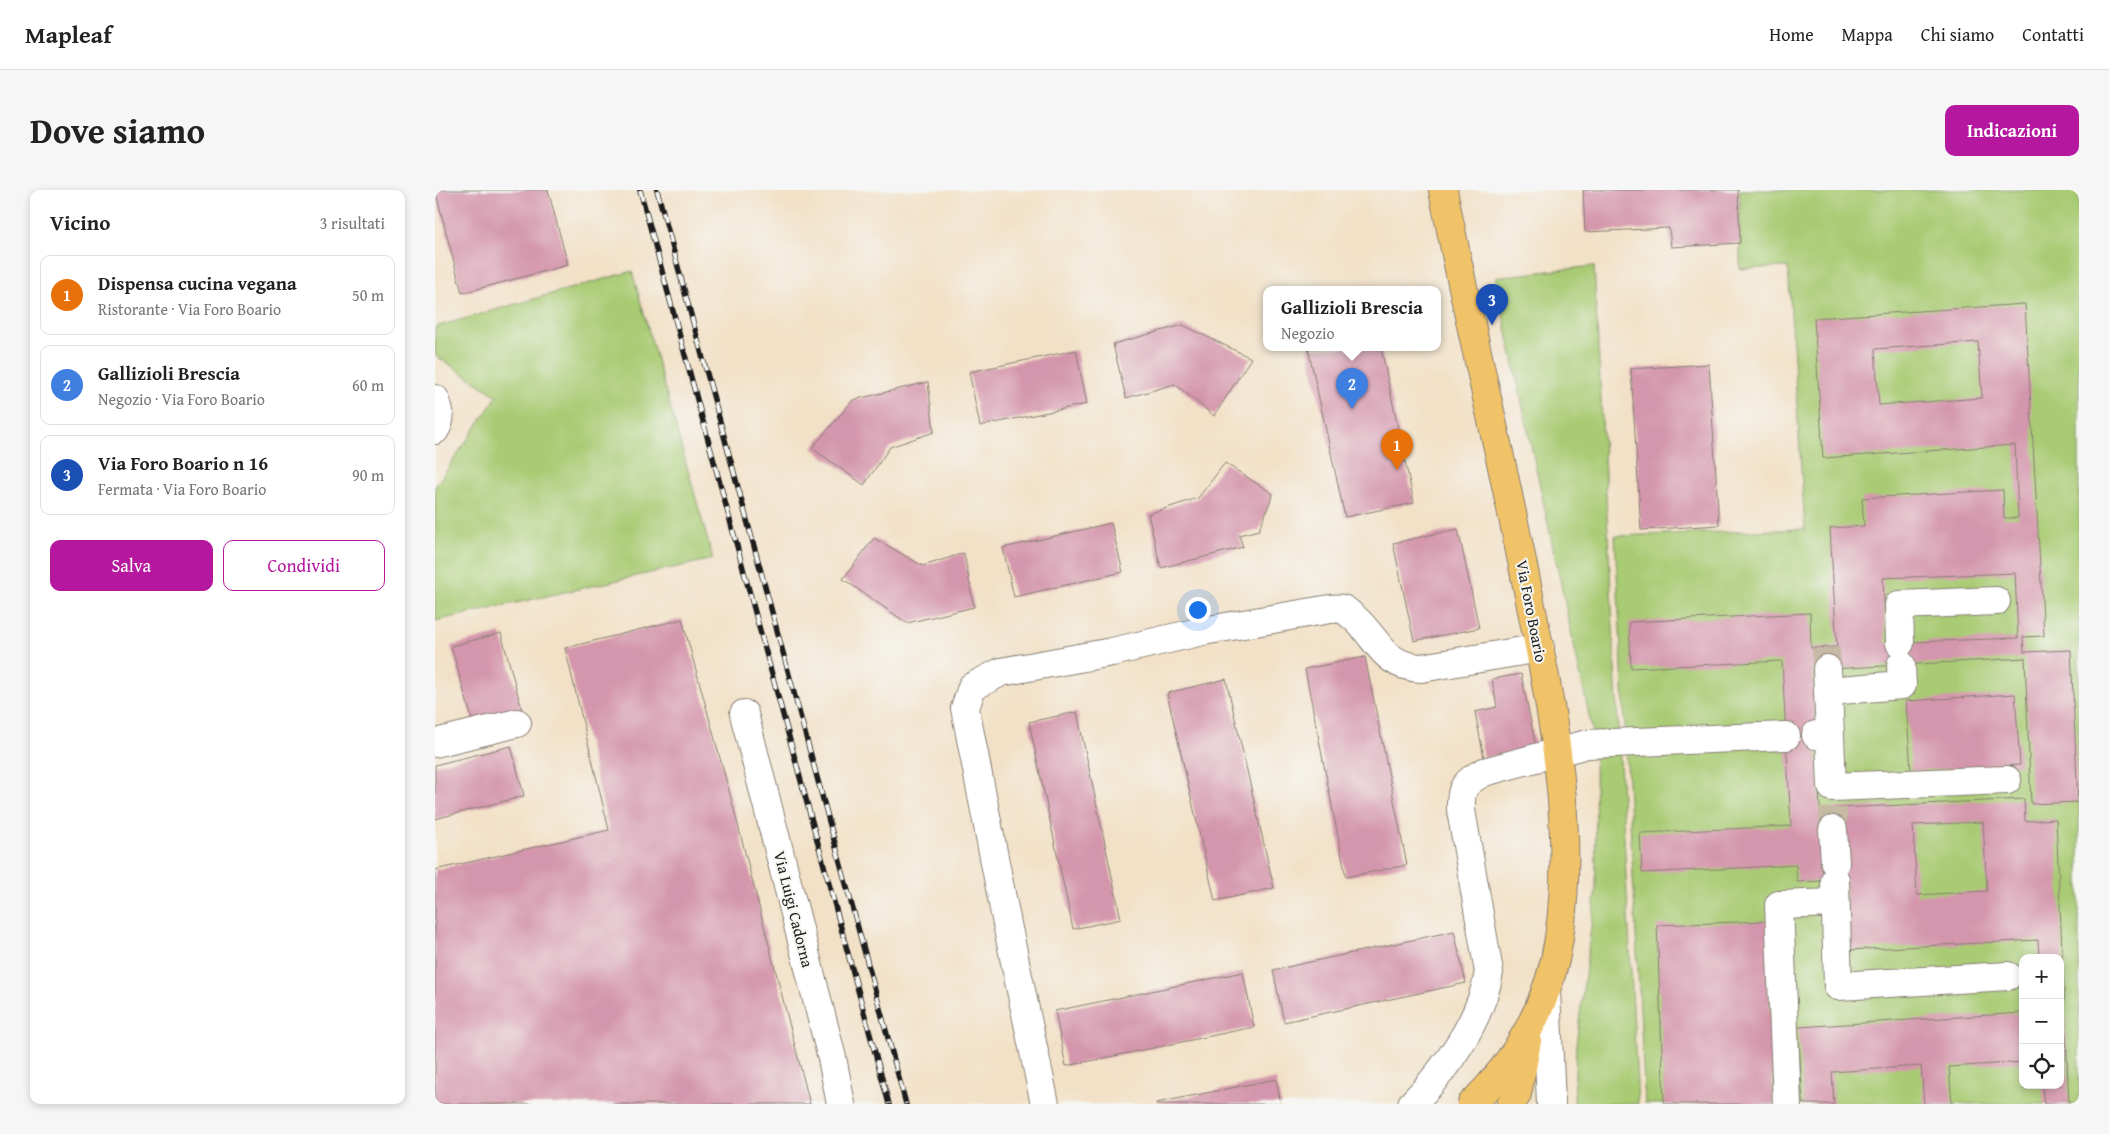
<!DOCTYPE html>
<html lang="it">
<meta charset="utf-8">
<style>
:root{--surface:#fff;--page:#f6f6f6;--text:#222;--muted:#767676;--line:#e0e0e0;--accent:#b5179e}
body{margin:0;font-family:"Gentium Book Plus",serif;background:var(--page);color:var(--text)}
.controls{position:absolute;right:15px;bottom:15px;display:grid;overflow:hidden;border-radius:10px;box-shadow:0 2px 8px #0003}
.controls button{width:45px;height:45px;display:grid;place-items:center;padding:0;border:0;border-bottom:1px solid var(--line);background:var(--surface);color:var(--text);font:25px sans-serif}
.you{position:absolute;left:762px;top:419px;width:18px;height:18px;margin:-12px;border:4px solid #fff;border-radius:50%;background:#1a73e8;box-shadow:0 0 0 8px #1a73e833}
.badge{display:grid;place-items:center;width:32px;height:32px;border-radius:50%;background:var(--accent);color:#fff;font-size:16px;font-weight:700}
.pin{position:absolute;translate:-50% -41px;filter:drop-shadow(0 1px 2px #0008)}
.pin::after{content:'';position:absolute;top:26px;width:18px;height:15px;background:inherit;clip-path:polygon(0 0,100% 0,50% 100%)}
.popup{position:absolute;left:828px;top:96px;width:178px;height:65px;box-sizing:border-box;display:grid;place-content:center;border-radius:10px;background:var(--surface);filter:drop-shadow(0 1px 4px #0005);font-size:16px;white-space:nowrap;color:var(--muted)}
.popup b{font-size:19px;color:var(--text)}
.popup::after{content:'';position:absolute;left:50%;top:100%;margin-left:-10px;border:10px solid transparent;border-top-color:var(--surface)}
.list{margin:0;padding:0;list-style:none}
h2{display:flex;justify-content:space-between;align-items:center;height:65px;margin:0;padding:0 20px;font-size:21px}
h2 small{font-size:16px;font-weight:400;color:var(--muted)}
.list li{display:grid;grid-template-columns:32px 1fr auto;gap:15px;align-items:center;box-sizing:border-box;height:80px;margin:0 10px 10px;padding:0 10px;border:1px solid var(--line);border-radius:10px}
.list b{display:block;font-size:19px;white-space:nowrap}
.list p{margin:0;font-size:16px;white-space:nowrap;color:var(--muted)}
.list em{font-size:16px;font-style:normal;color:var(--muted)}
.actions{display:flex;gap:10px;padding:15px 20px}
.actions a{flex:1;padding:11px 0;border:1px solid var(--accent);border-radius:10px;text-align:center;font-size:18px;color:var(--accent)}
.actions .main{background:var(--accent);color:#fff}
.icon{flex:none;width:28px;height:28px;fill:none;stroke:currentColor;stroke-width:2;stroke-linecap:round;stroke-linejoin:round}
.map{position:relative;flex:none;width:1644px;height:914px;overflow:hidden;border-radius:10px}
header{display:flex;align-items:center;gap:30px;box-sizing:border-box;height:70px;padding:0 25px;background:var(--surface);border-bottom:1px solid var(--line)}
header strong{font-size:24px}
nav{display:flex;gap:28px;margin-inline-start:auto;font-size:18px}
.intro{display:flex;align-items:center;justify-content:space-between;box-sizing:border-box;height:120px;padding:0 30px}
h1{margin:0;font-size:35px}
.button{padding:12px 22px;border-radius:10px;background:var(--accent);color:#fff;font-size:18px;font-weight:700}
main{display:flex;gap:30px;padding:0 30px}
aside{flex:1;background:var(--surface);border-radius:10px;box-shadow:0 2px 8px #0003}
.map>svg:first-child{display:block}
.green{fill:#a9cb73;stroke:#627448;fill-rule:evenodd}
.building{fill:#d496ac;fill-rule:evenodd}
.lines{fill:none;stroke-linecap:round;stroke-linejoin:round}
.minor-tunnel{stroke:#c7baa5;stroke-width:28;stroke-dasharray:28 14;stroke-linecap:butt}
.minor-casing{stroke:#877e72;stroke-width:30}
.major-casing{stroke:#877e72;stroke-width:30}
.minor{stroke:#fff;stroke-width:28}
.major{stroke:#f1c369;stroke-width:28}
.rail-casing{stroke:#1c1c1c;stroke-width:5.5}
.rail{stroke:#f6f6f2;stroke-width:4;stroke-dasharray:11;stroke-linecap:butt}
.labels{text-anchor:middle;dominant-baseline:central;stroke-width:4;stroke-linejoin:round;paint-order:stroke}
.street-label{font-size:16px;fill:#1c1c1c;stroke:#f6f6f2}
</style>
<header>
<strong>Mapleaf</strong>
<nav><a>Home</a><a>Mappa</a><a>Chi siamo</a><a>Contatti</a></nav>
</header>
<div class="intro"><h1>Dove siamo</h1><a class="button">Indicazioni</a></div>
<main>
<aside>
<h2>Vicino<small>3 risultati</small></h2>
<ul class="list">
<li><span class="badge" style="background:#e8710a">1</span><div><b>Dispensa cucina vegana</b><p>Ristorante · Via Foro Boario</p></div><em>50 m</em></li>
<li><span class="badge" style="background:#3f7fe0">2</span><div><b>Gallizioli Brescia</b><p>Negozio · Via Foro Boario</p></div><em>60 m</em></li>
<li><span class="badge" style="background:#1a4fb4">3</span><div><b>Via Foro Boario n 16</b><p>Fermata · Via Foro Boario</p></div><em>90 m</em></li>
</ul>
<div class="actions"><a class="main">Salva</a><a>Condividi</a></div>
</aside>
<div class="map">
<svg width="1644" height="914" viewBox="0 0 1644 914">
<rect width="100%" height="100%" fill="#f6f6f2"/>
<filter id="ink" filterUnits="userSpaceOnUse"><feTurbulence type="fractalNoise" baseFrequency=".02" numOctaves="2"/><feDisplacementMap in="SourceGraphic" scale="10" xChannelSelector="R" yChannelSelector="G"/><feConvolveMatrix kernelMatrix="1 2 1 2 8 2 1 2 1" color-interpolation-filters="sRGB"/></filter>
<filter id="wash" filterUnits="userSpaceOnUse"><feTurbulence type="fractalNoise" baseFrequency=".0096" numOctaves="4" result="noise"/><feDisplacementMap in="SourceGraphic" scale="20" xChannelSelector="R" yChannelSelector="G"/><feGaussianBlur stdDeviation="1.12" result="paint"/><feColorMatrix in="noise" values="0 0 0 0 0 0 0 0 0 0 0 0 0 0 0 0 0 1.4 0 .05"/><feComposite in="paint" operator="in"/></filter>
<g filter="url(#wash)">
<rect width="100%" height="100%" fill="#f2e1c7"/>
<!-- green -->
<path class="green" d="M1305,0h339v914h-434l-30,-568 190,-7 -17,-262 -48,2zM1588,768h37v127h-37z
M1159,76l44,838h-64l2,-59 20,-157 -1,-145 -100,-466z
M197,81l81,288 -278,62v-134l62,-91 -62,-41v-28z"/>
<g id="blocks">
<!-- building -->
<path class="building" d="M0,0h113l20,75 -106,28z
M1148,0h155l2,53 -69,4 -2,-19 -84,4z
M1590,114l19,332 -21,1 1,15 47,-2 7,152 -47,2 -6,-146 -212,12 7,139 204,-10 1,22 31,-2 13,285h-25l-2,-19h18v-127h-21l-1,-18 -190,10 -3,-70 -48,2 -1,-17 -154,8 -2,-40 151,-7 -5,-90 -4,-75 -151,7 -2,-46 181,-9 1,35 26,-1 -7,-119 34,-2 -2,-28 141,-8 1,28h14l-3,-73 -192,13 -9,-140zM1543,152l4,56 -103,7 -4,-56zM1580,383l3,65 -132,5 -3,-65zM1548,632l4,69 -70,4 -4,-70z
M748,135l68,33 -37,58 -39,-32 -49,14 -13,-54z
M873,158h73l33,155 -69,14z
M641,160l11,54 -107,22 -11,-54z
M1274,174l10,161 -78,5 -10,-161z
M493,192l6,50 -44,15 -26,38 -52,-37 41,-48z
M790,273l48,31 -14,36 -20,5 4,12 -82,21 -13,-54 50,-16z
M676,333l12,49 -109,25 -11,-49z
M1023,339l21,99 -65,13 -21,-98z
M439,348l49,28 41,-13 10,54 -67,16 -64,-44z
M247,429l49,179 79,306h-375v-234l174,-40 -44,-182z
M66,443l21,77 -49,13 -22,-77z
M930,467l42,208 -61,12 -41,-208z
M1086,484l15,73 -52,11 -9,-46 22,-5 -5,-28z
M791,489l48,209 -59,13 -48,-208z
M1580,504l5,71 -109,6 -5,-70z
M642,522l44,207 -48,10 -44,-207z
M76,556l13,50 -89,23v-54z
M1332,731l7,183h-110l-7,-179z
M1019,741l12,52 -182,39 -11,-52z
M808,782l11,55 -188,39 -11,-55z
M1588,823v49l-74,5 3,37h-28l-3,-38 -89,6 2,32h-31l-5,-77z
M841,889l5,25h-125v-1z"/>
</g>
</g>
<g filter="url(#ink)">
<use href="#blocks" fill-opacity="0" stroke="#877e72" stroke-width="1"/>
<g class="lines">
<!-- minor-tunnel -->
<path class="minor-tunnel" d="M1391,458l1,21
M1398,618v22"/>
<!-- minor casing -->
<g class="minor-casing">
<path id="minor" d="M0,209c5,12 7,20 0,31
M1465,453l-1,-38 97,-4
M1392,479l3,66
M1393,501l74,-6 -1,-20
M309,524l88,344 9,46
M1381,545h14l2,52 175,-7
M0,553l82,-20
M1398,640l2,33
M1400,690l3,106 170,-10
M1111,800l5,114
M610,914l-38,-180 -42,-216 7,-21 29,-15 111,-20 91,-21 127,-22c3,0 8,-1 12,0 3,0 6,4 9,6 27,21 30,51 70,53l119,-20
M977,914c34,-35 69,-83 77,-132l-28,-162c-1,-23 4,-28 23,-38l103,-28 199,-8
M1352,914l-8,-199 56,-2"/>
</g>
<!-- major casing -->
<g class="major-casing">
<path id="major" d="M1008,0c27,139 61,277 88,416 22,109 44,221 28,332 -9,64 -42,122 -87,166
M1076,914l6,-10 10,-53"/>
</g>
<!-- minor -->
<use href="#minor" class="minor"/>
<!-- major -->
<use href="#major" class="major"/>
<!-- rail casing -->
<g class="rail-casing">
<path id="rail" d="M205,0l249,914
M222,0l249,914"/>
</g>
<!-- rail -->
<use href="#rail" class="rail"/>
</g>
</g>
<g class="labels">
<!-- street labels -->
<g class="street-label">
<text transform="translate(1097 421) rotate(79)">Via Foro Boario</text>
<text transform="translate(359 719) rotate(76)">Via Luigi Cadorna</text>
</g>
</g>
</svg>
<div class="controls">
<button>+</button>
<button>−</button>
<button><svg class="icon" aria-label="locate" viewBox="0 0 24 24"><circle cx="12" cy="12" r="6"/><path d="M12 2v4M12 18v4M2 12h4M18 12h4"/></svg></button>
</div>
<div class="you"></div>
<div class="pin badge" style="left:962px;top:280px;background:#e8710a">1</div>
<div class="pin badge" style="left:917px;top:219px;background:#3f7fe0">2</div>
<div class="popup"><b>Gallizioli Brescia</b>Negozio</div>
<div class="pin badge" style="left:1057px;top:135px;background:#1a4fb4">3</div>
</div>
</main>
